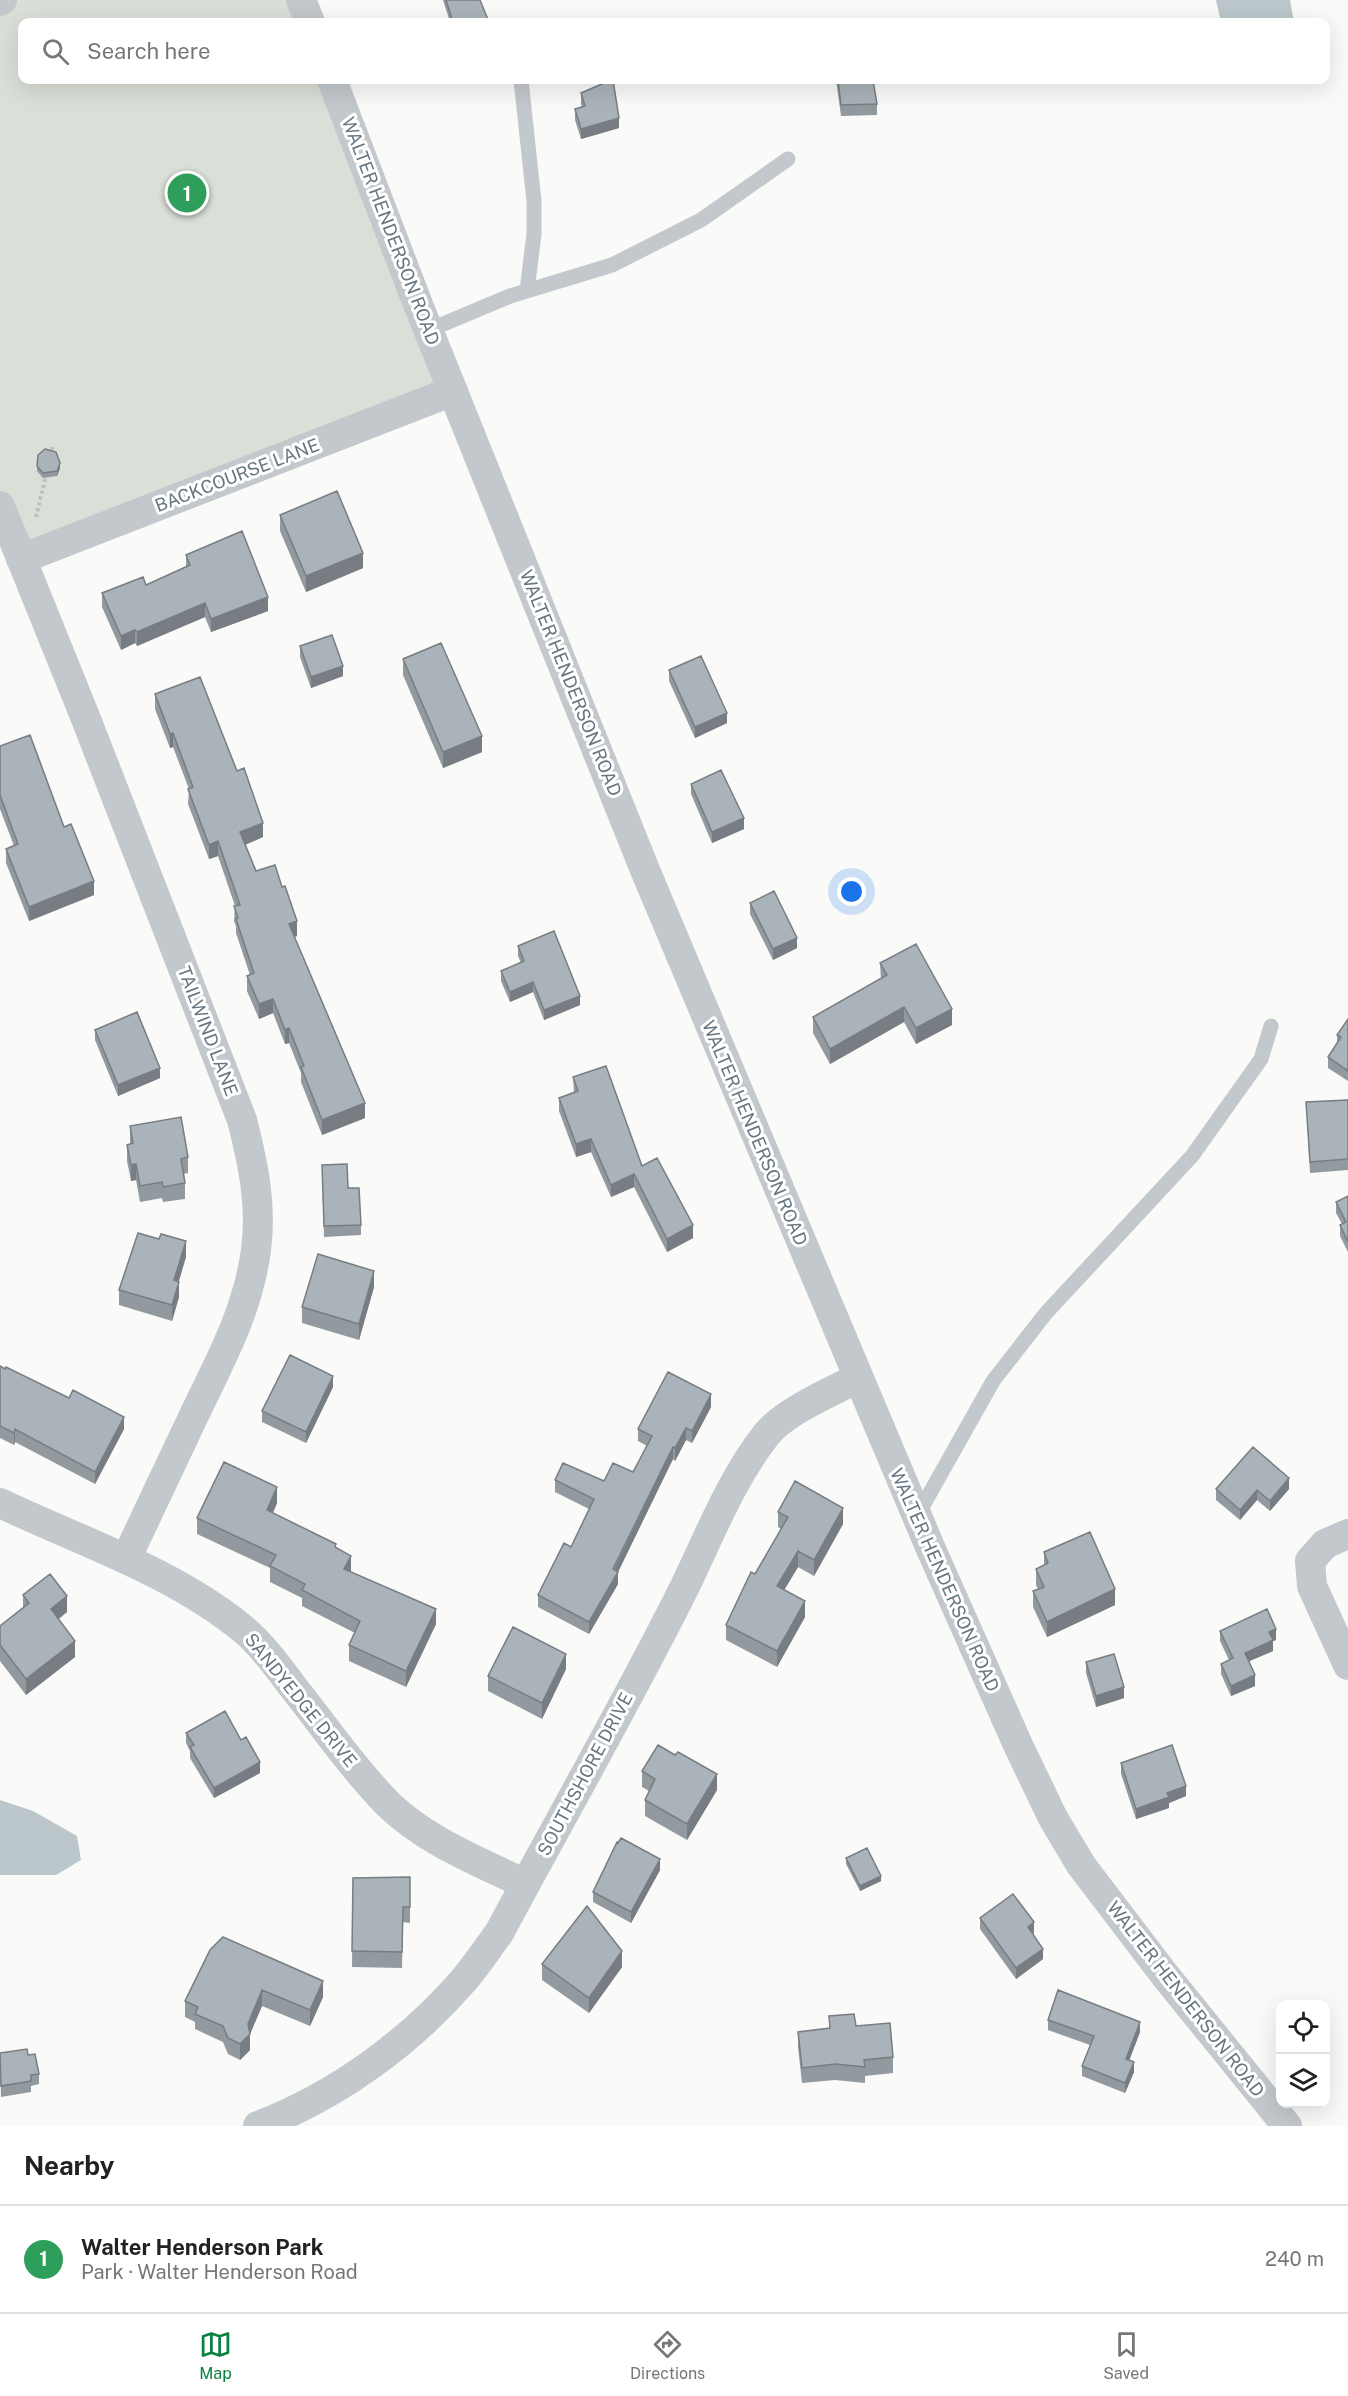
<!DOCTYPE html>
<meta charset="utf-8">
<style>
:root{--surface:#fff;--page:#f2f2f2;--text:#222;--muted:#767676;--line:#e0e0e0;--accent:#0b8043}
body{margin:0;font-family:"Public Sans",sans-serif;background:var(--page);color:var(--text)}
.controls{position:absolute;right:18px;bottom:18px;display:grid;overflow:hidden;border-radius:12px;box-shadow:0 6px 24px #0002}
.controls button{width:54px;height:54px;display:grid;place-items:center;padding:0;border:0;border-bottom:2px solid var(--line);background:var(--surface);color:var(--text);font:30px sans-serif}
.you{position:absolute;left:852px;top:892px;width:21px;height:21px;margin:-15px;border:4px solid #fff;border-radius:50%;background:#1a73e8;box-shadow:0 0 0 9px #1a73e833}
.badge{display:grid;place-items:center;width:39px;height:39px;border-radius:50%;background:var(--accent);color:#fff;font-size:20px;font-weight:700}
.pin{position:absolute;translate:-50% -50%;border:3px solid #fff;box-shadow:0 2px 6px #0006}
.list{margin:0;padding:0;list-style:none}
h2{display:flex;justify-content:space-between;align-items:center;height:78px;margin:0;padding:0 24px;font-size:26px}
h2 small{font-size:20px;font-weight:400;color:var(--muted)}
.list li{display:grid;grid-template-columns:39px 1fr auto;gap:18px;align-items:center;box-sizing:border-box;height:108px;padding:0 24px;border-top:2px solid var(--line)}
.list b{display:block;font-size:22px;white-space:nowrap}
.list p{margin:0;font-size:20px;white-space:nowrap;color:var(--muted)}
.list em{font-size:20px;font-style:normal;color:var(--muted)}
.icon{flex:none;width:33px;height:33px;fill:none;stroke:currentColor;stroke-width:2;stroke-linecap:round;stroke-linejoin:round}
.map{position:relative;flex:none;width:1348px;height:2126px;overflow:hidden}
.search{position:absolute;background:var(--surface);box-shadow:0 6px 24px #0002;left:18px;right:18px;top:18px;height:66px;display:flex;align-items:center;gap:15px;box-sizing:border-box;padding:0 21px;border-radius:12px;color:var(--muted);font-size:22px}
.sheet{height:186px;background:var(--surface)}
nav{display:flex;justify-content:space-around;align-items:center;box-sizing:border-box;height:84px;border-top:2px solid var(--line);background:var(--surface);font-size:16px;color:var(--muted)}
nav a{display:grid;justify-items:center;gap:3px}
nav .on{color:var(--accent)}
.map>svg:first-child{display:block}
.green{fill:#dadfd7}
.water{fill:#bbc7cb}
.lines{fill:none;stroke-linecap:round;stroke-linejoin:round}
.path{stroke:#bbbfc2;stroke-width:4;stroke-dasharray:3 3;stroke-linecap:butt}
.service{stroke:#c3c8cc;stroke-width:15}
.minor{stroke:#c3c8cc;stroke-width:30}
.wall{fill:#929a9f}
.shaded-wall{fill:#777d82}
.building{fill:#aab3b9;stroke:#777d82;stroke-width:1.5}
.labels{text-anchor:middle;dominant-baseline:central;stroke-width:6;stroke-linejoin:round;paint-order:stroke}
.street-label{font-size:18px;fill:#657683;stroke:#fff}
</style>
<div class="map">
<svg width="1348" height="2126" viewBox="0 0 1348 2126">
<rect width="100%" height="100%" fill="#fafaf8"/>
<!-- green -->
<path class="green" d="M5,0h295l9,22h-287v58h309l121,310 -430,167 -22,-55v-499z"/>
<!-- water -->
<path class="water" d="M1216,0h74l4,22h-73z
M0,1800l33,11 44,25 4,24 -25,15h-56z"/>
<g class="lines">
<!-- path -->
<path class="path" d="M51,456l2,-11
M36,517l10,-42"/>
<!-- service -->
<path class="service" d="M521,80l13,121v33l-7,57
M429,330l81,-34 102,-31 89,-45 87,-61
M917,1516l76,-135 53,-68 146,-157 69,-97 10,-33"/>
<!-- minor -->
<path class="minor" d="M301,0l9,22
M0,1l2,-1
M332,80l87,227 226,563 285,677 88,198 35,73 28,47 83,109 123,152
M0,506l86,213 156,401c11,43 20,85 14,130 -8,60 -34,107 -60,161 -23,49 -47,99 -70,148
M21,559l432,-168
M0,1503c82,39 172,68 243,126 19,16 35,38 50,58 31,39 60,81 95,117 38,37 90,57 137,80
M1348,1534l-23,10 -15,17 2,25 36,79
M258,2126c78,-30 150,-82 205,-145 13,-15 24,-32 36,-48 58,-108 119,-215 175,-325 30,-57 52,-122 92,-173 18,-23 66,-44 92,-57"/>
</g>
<!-- wall -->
<path class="wall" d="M443,0h37l9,22h-39z
M836,80h37l4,24v11l-36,1z
M581,93l38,35 -38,11 -6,-19v-11l7,-2 -1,-3z
M37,466l23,2 -3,8 -14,2 -6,-7z
M280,515l83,53 -57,24 -26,-61z
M186,555l82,56 -57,21 -6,-15 -68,29 -2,-3 -14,7 -19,-43v-14l44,-8 40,-18z
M300,646l43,30 -32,12 -11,-31z
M403,659l79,93 -39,16 -40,-93z
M669,670l58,53 -32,15 -26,-57z
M155,694l108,143 -18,8 11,26 41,65 -3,1 71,181 -43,17 -21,-53v-9l-12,-30 -4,1 -12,-31 -14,6 -12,-28v-15l3,-1 -14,-42v-7l-2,-5 1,-15 -17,-50 -9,3 -21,-55 1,-15 -16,-42 -3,1 -15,-39z
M0,746l64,81 30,68 -65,26 -23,-58v-14l8,-3 -14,-37z
M691,784l53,45 -32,14 -21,-49z
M750,903l47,45 -24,12 -23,-46z
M518,946l62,59 -36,15 -11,-28 -23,10 -9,-21v-10l20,-8 -3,-7z
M880,963l72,62 -36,19 -12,-22 -74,42 -17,-31v-16l68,-38z
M1348,1019v62l-20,-13v-11l9,-14v-8z
M95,1030l65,48 -42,18 -23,-56z
M573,1077l69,89 51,72 -26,14 -33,-65 -23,10 -20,-45 -15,5 -17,-46v-13l15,-5z
M1348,1100v70l-38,3 -4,-71z
M130,1126l58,31v16l-4,1 1,9v16l-22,3 -1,-4 -22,4 -4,-22 -5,1 -4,-20v-16l3,-1z
M322,1175l26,13 13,37v10l-37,2z
M1348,1196v56l-8,-16v-11l2,-1 -6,-11v-11z
M186,1257l-7,24v16l-7,24 -53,-16v-15z
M374,1287l-15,53 -57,-17v-16z
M0,1366l124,63 -29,55 -80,-42 -1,3 -14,-7z
M333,1387l-27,56 -44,-21v-11z
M711,1407l-19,36 -6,-3 -11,21 -2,-2 -55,113v12l-29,50 -51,-27v-12l33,-48 18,-38 -34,-17v-12l49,1 29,-9 14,-26 -9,-5v-12z
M1216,1489h73l-19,22 -13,-11 -17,20 -24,-20z
M277,1503l-4,10 63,35 15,23 -1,1 86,52 -30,63 -57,-26v-16l6,-12 -53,-27v-8l-32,-16v-14l-73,-34v-16z
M778,1512l65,12 -29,52 -16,-9 -14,23 21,27 -28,50 -51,-27v-15l55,-96 -3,-2z
M1044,1552l71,53 -68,32 -14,-30v-16l5,-2 -2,-4v-16l8,-4z
M23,1595l44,17 -8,7 16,38 -49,38 -26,-34v-35l23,-18z
M1220,1631l56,9 -3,1v10l-24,10 6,25 -24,10 -10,-22v-10l8,-4 -9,-19z
M1086,1662l38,36 -28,9 -10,-34z
M566,1669l-24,50 -54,-28v-15z
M186,1733l74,40 -46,25 -24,-40v-7l-4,-8z
M1121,1763l65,33 -17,7v5l-33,11 -15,-45z
M642,1771l75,19 -30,50 -42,-24v-16l4,-9 -7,-4z
M846,1858l35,23 -21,10 -14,-27z
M660,1870l-29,53 -38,-21v-10z
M410,1877v46l-7,-1 -1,46 -50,-1 1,-89z
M980,1918l54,15 -1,1 10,25 -27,20 -36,-50z
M210,1950l113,47 -13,29 -48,-20 -12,28v16l-10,10 -12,-6 -5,-12 -28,-13v-7l-10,-5v-16z
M542,1964l80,3 -33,46 -47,-33z
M829,2016l27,10 37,31v16l-28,3v7l-30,-3 -33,3 -4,-36v-15l31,-3z
M1048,2020l92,12 -11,28 5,12 -9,21 -43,-17v-10l8,-21 -42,-15z
M0,2053l28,2 11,19v10l-8,2v6l-30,5z"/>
<!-- shaded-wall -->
<path class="shaded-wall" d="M619,118v10l-38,11v-10z
M60,463v5l-3,8v-5z
M363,553v15l-57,24v-16z
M268,597v14l-57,21v-13z
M205,603v14l-68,29v-14z
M135,630v13l-14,7v-14z
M343,666v10l-32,12v-11z
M727,713v10l-32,15v-11z
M173,733v14l-3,1v-14z
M482,736v16l-39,16v-16z
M744,818v11l-32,14v-11z
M263,823v14l-23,10v-15z
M218,841v15l-9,3v-14z
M94,881v14l-65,26v-14z
M297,921v15l-8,3v-15z
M797,938v10l-24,12v-11z
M533,982v10l-23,10v-10z
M580,996v9l-36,15v-10z
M273,999v14l-14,6v-15z
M904,1007v15l-74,42v-15z
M952,1009v16l-36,19v-16z
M289,1028v15l-4,1v-14z
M160,1068v10l-42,18v-11z
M365,1103v15l-43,17v-15z
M591,1139v13l-15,5v-13z
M136,1164v16l-5,1v-16z
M634,1174v13l-23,10v-12z
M693,1225v13l-26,14v-13z
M186,1241v16l-12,39v-16z
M374,1271v16l-15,53v-16z
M179,1282v15l-7,24v-16z
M333,1376v11l-27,56v-11z
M711,1394v13l-19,36v-12z
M124,1417v12l-29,55v-12z
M686,1428v12l-11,21v-13z
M15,1429v13l-1,3v-12z
M673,1447v12l-55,113v12l-29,50v-12z
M1289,1478v11l-19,22v-10z
M277,1487v16l-10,22v-15z
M1257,1490v10l-17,20v-10z
M843,1508v16l-29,52v-16z
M798,1551v16l-21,35v-16z
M351,1556v15l-7,14v-16z
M1115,1589v16l-68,32v-15z
M67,1596v16l-16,12v-15z
M805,1601v16l-28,50v-16z
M436,1609v15l-30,63v-16z
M1276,1629v11l-3,1v10l-28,12v-10l24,-21z
M75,1641v16l-49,38v-16z
M566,1654v15l-24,50v-16z
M1255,1675v11l-24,10v-10z
M1124,1687v11l-28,9v-11z
M260,1762v11l-46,25v-10z
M717,1774v16l-30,50v-16z
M1186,1786v10l-17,7v5l-33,11v-10l31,-16z
M660,1859v11l-29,53v-11z
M881,1876v5l-21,10v-5z
M1034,1922v11l-6,4v-10z
M1043,1949v10l-27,20v-11z
M622,1951v16l-33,46v-15z
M323,1981v16l-13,29v-16z
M262,1990v16l-12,28v16l-10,10v-16l8,-20z
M1140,2022v10l-14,37v-10z
M1134,2062v10l-9,21v-10z"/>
<!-- building -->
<path class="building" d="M446,0h34l9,22h-36z
M611,80h2l6,38 -38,11 -6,-20 10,-3 -4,-13z
M838,80h35l4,24 -36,1z
M45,449l11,3 4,11 -3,8 -14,2 -6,-7 1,-11z
M337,491l26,62 -57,23 -26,-61z
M242,531l26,66 -57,22 -6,-16 -68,29 -2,-2 -14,6 -19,-43 41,-16 3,8 44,-20 -4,-10z
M332,635l11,31 -32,11 -11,-31z
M441,643l41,93 -39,16 -40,-93z
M701,656l26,57 -32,14 -26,-57z
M200,677l37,94 7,-3 19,55 -23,9 16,39 19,-6 7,22 3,-1 12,35 -8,3 76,179 -43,17 -21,-53 3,-1 -15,-38 -4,2 -12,-31 -14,5 -12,-28 7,-3 -18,-54 2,-1 -4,-12 6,-1 -22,-64 -9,4 -21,-56 5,-2 -20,-54 -3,1 -15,-40z
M30,735l34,92 7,-3 23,57 -65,26 -23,-58 12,-5 -18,-49v-49z
M721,770l23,48 -32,14 -21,-48z
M774,891l23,47 -24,11 -23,-46z
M554,931l26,65 -36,14 -11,-28 -23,10 -9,-21 23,-10 -6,-15z
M916,944l36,65 -36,19 -12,-21 -74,42 -17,-32 74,-42 -7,-12z
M137,1012l23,56 -42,17 -23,-55z
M1348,1019v52l-20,-14 13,-20 -4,-2z
M606,1066l36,100 15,-8 36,67 -26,14 -33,-65 -23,11 -20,-46 -15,5 -17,-46 19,-7 -5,-14z
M1348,1100v59l-38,3 -4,-60z
M181,1117l7,40 -7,2 4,24 -22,4 -1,-5 -22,4 -4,-22 -5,1 -4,-20 6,-2 -3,-17z
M347,1164l1,24h11l2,37 -37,1 -2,-61z
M1348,1196v46l-8,-17 6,-3 -10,-20z
M138,1233l21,6 2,-5 25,7 -12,39 5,2 -7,23 -53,-15z
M318,1254l56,17 -15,53 -57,-17z
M290,1355l43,21 -27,56 -44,-21z
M0,1366l5,3 1,-2 63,31 4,-8 51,27 -29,55 -80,-43 -1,4 -14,-7z
M668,1372l43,22 -19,37 -6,-3 -11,20 -2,-1 -60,122 5,3 -29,50 -51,-27 26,-52 7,4 23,-48 -39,-19 8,-17 41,18 9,-18 20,9 19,-36 -14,-7z
M1253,1447l36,31 -19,23 -13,-11 -17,20 -24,-21z
M224,1462l53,25 -10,23 69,34 -1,3 16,9 -7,13 92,40 -30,62 -57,-26 11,-24 -58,-31 3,-6 -35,-18 6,-11 -79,-37z
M795,1481l48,27 -29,52 -16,-9 -21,35 28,15 -28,50 -51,-26 25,-53 4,2 33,-57 -10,-5z
M1090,1532l25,57 -68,33 -14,-31 11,-4 -8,-18 12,-6 -4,-11z
M50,1574l17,22 -16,13 24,32 -49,38 -26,-34v-19l29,-23 -6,-8z
M1267,1609l9,20 -7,3 4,8 -28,13 10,22 -24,11 -10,-22 12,-6 -13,-27z
M513,1627l53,27 -24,49 -54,-27z
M1114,1654l10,33 -28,9 -10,-34z
M225,1711l16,29 5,-3 14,25 -46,26 -24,-41 4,-2 -8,-12z
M658,1745l17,10 3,-3 39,22 -30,50 -42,-24 10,-21 -13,-8z
M1172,1745l14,41 -19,7 2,4 -33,12 -15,-46z
M621,1838l39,21 -29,53 -38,-20 24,-50 1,1z
M867,1848l14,28 -21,10 -14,-28z
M410,1877v30h-7l-1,45 -50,-1 1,-73z
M1013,1894l21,28 -6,5 15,22 -27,19 -36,-50z
M587,1906l35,45 -33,47 -47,-34z
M223,1937l100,44 -13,29 -48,-20 -14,34 2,10 -10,10 -12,-6 -5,-12 -28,-12 3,-7 -13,-6 25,-51z
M1058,1990l82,32 -14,37 8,3 -9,21 -43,-17 12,-30 -46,-16z
M854,2014l2,12 34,-3 3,34 -29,3 1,7 -30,-3 -33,4 -4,-36 32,-4 -1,-12z
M27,2049l1,6 7,-1 4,20 -8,1v6l-30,5 -1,-33z"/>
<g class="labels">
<!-- street labels -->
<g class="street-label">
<text transform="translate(391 231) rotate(69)">WALTER HENDERSON ROAD</text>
<text transform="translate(237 475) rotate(-21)">BACKCOURSE LANE</text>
<text transform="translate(571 683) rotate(68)">WALTER HENDERSON ROAD</text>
<text transform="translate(208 1031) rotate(69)">TAILWIND LANE</text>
<text transform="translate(755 1133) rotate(67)">WALTER HENDERSON ROAD</text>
<text transform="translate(945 1580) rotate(66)">WALTER HENDERSON ROAD</text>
<text transform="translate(301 1700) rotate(51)">SANDYEDGE DRIVE</text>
<text transform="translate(585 1774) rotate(-62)">SOUTHSHORE DRIVE</text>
<text transform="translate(1186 1999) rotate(52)">WALTER HENDERSON ROAD</text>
</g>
</g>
</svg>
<div class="controls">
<button><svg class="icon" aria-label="locate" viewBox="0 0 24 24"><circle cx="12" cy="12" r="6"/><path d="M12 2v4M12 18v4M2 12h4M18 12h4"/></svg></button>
<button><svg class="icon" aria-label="layers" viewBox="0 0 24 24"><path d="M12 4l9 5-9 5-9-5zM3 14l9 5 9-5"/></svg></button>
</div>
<div class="you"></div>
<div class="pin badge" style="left:187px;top:193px;background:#2e9e5b">1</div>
<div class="search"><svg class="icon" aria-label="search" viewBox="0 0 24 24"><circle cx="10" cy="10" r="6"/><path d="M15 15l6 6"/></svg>Search here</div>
</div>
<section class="sheet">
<h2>Nearby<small></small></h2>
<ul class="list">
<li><span class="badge" style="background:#2e9e5b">1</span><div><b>Walter Henderson Park</b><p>Park · Walter Henderson Road</p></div><em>240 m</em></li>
</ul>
</section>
<nav>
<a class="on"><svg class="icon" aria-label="map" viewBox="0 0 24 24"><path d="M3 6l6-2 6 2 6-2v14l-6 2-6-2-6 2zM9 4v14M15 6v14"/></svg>Map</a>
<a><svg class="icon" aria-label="directions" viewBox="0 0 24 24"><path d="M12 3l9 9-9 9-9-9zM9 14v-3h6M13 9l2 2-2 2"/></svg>Directions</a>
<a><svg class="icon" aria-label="saved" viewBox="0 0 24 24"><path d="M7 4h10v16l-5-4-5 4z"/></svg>Saved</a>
</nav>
